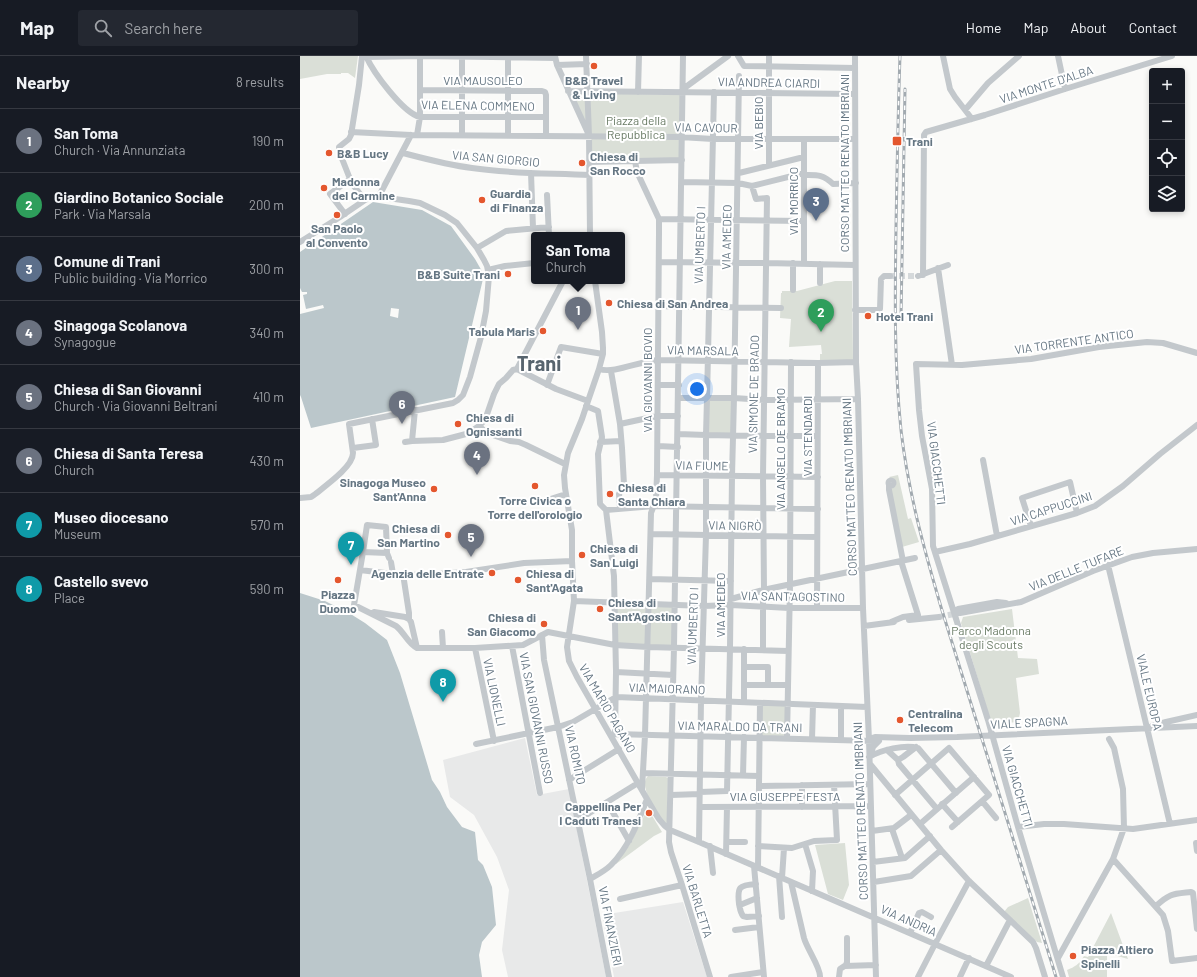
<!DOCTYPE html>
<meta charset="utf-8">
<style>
:root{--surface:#171b24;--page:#242831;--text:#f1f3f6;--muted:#9ea1a6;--line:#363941;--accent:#8c9099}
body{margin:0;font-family:Barlow,sans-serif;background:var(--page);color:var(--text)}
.controls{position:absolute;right:12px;top:12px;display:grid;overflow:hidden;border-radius:4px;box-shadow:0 2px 6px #0003}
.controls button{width:36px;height:36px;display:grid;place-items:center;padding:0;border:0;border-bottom:1px solid var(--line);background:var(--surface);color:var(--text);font:20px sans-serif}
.you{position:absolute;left:397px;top:333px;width:14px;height:14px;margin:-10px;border:3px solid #fff;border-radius:50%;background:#1a73e8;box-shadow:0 0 0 6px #1a73e833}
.badge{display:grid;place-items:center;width:26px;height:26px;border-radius:50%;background:var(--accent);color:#fff;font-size:13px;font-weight:700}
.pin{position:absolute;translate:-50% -33px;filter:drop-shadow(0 1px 2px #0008)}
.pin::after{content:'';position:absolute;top:21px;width:14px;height:12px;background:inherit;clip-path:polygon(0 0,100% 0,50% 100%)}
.popup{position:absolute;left:231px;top:176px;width:94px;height:52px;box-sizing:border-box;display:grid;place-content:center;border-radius:4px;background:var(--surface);filter:drop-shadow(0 1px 3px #0005);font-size:13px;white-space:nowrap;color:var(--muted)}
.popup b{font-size:15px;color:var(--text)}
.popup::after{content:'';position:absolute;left:50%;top:100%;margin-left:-8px;border:8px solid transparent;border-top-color:var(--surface)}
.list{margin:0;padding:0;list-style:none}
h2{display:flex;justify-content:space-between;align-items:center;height:52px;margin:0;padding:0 16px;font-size:17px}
h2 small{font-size:13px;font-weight:400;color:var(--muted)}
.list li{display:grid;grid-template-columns:26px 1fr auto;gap:12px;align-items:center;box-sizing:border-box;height:64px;padding:0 16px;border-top:1px solid var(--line)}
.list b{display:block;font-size:15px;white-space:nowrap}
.list p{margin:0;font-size:13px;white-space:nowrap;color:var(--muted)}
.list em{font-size:13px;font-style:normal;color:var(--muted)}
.icon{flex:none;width:22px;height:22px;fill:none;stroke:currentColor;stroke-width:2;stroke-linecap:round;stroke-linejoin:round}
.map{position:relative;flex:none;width:897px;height:921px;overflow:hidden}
header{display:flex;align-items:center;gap:24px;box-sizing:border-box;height:56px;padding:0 20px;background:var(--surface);border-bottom:1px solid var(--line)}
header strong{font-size:19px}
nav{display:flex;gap:22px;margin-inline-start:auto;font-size:14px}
.search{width:280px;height:36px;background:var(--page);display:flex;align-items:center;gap:10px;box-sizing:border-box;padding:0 14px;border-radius:4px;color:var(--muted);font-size:15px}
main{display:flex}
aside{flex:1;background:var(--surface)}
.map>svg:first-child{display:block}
.built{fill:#e8e9e9}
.green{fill:#dadfd7}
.water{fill:#bbc7cb}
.pier{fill:#fafaf8}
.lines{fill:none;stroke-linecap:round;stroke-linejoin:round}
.minor-tunnel{stroke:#d5d9db;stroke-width:6;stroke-dasharray:6 3;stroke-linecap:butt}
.minor{stroke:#c3c8cc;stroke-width:6}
.rail-casing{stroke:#a2aab0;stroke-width:3}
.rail{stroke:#fff;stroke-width:1.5;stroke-dasharray:4.5;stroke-linecap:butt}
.poi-dot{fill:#e4572e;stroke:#fff;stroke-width:1.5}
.labels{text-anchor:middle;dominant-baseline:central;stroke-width:4;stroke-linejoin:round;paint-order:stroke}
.street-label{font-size:12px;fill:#657683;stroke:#fff}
.poi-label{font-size:12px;font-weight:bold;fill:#657683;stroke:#fff;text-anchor:start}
.park-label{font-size:12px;fill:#687a64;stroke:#fff}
.town-label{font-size:20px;font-weight:bold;fill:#57646e;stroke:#fff}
</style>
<header>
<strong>Map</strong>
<div class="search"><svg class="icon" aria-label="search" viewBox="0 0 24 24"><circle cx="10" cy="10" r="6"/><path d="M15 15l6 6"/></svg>Search here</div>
<nav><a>Home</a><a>Map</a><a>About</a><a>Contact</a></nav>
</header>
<main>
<aside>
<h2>Nearby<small>8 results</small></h2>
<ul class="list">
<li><span class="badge" style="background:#6b7280">1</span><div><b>San Toma</b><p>Church · Via Annunziata</p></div><em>190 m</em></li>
<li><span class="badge" style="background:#2e9e5b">2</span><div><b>Giardino Botanico Sociale</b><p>Park · Via Marsala</p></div><em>200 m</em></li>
<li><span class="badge" style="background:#5c6f8a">3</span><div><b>Comune di Trani</b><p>Public building · Via Morrico</p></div><em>300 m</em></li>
<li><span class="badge" style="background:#6b7280">4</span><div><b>Sinagoga Scolanova</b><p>Synagogue</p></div><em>340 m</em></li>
<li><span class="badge" style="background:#6b7280">5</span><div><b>Chiesa di San Giovanni</b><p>Church · Via Giovanni Beltrani</p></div><em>410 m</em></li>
<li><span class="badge" style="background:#6b7280">6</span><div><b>Chiesa di Santa Teresa</b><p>Church</p></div><em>430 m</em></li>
<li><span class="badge" style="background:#0f9aa8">7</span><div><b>Museo diocesano</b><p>Museum</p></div><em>570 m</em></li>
<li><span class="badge" style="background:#0f9aa8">8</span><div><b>Castello svevo</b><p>Place</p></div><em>590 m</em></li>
</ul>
</aside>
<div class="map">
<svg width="897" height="921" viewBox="0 0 897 921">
<rect width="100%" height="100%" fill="#fafaf8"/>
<!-- built -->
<path class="built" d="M225,682l12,57 32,-6 37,188h-98l-6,-27 7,-60 -12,-33 -23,-42 -24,-18 -7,-37z
M383,846l24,75h-93l-12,-62z"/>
<!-- green -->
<path class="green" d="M0,0h58l-3,22 -7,-5h-7v1h-14l-27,5z
M271,36h15l2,35z
M293,37l87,2 -1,64h-87l-2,-63z
M535,225h17l1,80 -33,-1v-6h2l-1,-9 -32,2 2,-28 -11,-1 1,-25h1v-2h15z
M408,343h25v35h-26z
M598,419l10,44 3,-1 8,24 -17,5 -12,-57 6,-5v-3l-2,-3 -4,-1 -1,-1z
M317,548l31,1 -2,40 -29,-2z
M351,549l22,1v40l-23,-1z
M712,553l6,49 19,1 2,15 -23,4 4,35 -2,9 -24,2 -3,-2 -30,-99 2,-6z
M462,648l24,1 -1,32 -24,-1z
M348,720l18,1 2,1 -1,46 -3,-1c-6,-11 -27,-37 -16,-47z
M346,757l2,3 3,-2 11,18 -8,4 -38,28 -1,-1 14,-17 15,-30z
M545,787l4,42 -6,15 -15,-6 -13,-49z
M728,842l14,45 -5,-1 -33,-30 4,-5z
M811,857l17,46 -21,-6v24h-38l-2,-7c8,-3 12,-6 17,-14l4,1z"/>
<!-- water -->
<path class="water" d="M73,146l49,8 29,16 24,33 8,14v6l-28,118 -144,31 -10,-31 -1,-2v-81l24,-6 -1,-3 -17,4 -3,-14 4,-1v-2h-5l-2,-4v-36z
M0,537l25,8 24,12 16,10 22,17 13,33 32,107 8,12 7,15 15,20 13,5 3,28 5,5 9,22 4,38 -14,17 -3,13 3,22h-182z"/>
<!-- pier -->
<path class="pier" d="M91,252l8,1 -1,9 -8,-2z"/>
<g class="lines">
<!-- minor-tunnel -->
<path class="minor-tunnel" d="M590,220h28
M639,561l20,-4"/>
<!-- minor -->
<path class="minor" d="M62,0l-3,29 -8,50 -2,4 -10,8v4l11,28 3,6 12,15
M66,0c7,16 37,57 54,61h126
M255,0l2,9 31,68
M286,0l3,79 1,100
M383,0l-9,591 -5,195 2,10 11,33 28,92
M438,0l6,10 111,2
M469,0v109
M555,0l1,306 2,37 5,209 6,132 7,237
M643,0l7,33 5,8 17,22
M758,0l7,33
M66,1l54,-1 135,2
M257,9l30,-1
M439,20l-5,322 31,2 93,-1
M383,33l45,-33
M120,34l122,1 3,1 1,3v41
M268,35l287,3
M338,36l1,-36
M665,54l23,-27 31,-27
M51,76l60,3 269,2 33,2h142
M117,79l3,-18v-61
M162,79v-79
M208,79v-79
M103,97c23,6 45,12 69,15 39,6 78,5 118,7
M335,105l2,11 22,47v13l-2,243 -1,25 -5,13 -6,222 -3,54
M289,106l93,-2
M231,117l2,55
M439,117l65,-16
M504,119c13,0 19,-1 29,9l23,-1
M382,126l56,1 14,3 52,-13
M452,130l4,13 11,-1 -4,278 1,114
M247,139l2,40
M79,140l32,-61
M45,158l-15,-20 20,-15
M359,163l145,2
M0,186l40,-25 25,-17 9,-4 35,5 11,2 25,12 12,8 20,25 7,12 3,6 2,10 -3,35 -5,26 -11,40 -7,18 -5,5 -5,3 -104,21 4,29c0,14 -28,33 -39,42l-3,2 -11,1
M177,192l29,-17 43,-4
M359,206l107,1 89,2
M493,207v27
M504,208v-125
M638,212l14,97
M188,214l17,-4 29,-3
M623,219l1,-140 2,-3 59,-17 80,-26 107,-33
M618,220l30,-11
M295,225l7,51 1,16v6l-4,15 -11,32 -6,18 -14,34 -4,22 1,13 7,42v31l2,40 -7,46 2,14 8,16 70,122c7,11 12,24 23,31l29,12 312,135
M520,227v-19
M359,250l122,2
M555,254h24l1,-1 1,-30 3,-3h6
M217,313l46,-88
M217,313l39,20 32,12
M299,313c15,5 41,-8 59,-9l160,3 38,-1
M311,315l9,53 2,24 2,37 -5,9 1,14
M247,329l14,-38 42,7
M358,329h21
M379,342h28l7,-306
M286,350l12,5 4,26 -4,17 2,50 6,6
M320,368l37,-8h21
M179,370l8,7 23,8 9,1 7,3 39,19
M169,377l10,-7 6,-6 9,-26 5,-10 7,-6 7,-8 4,-1
M378,378l28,1v100l-5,165 -2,142
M112,385l3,-31
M105,386l7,-1 31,-1 23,-6
M300,386l21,-1
M358,390l20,1
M53,392l23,-3 -4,-26
M683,404l14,76
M357,419l161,2
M588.5 427a2.5 2.5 0 1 1 5 0a2.5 2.5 0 1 1-5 0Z
M589,429v5l14,71
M241,446l25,-8
M306,454l8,66 2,96 -1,62
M306,454l48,-4 164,3
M731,470l-9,-28 48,-16 7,31
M351,478l166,3
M63,496l-9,53 42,21c8,6 12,18 21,22h58l48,-3 25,-13 67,13 33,2 140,4
M635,496l35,-8 107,-31 18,-7 28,-20 37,-32 37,-29
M87,497l-24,-1 4,-27 19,2 1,26 2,5
M91,506l2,12
M808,509l62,259
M60,514l33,4 28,1 45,-3 58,-9 48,-2
M103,518l6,39v6
M350,523l81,2
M463,534v60
M431,543l32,-9 152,-32
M274,545l130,5 27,-1 58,3h74
M517,552l1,-245
M658,553l39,-7 9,1
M74,556l31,5 4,2 2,3 6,26
M660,557l61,-11 72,-31 39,-14 21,-4 44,-4
M609,564l30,-3
M591,566l12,-5 15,-2 -17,-54
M564,570l30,-4
M142,576l1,16
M242,579l2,25 46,219 19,98
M212,590l28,147
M175,592l19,93
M444,611h24v18
M316,616l57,3
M444,629h44
M444,646v-53
M541,650v34
M852,670l14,-4 31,-7
M311,680l4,-2 258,7
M487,682l3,-153 1,-223
M512,683l1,-34
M569,684l3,-2 3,-1 35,1 47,-1 240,-11
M176,688l82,-17 15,-5 43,-25 251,10
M587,694l11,10 5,-3 13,-10
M571,698l2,-7 6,-6
M569,701c12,-7 36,-13 49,-9l38,45
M598,704l1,4 38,45
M570,708l71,86 28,31 64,61 3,6 9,29
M343,717l116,3
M443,719l1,-38
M269,724l50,-31
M502,729v22
M459,730l111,-2
M400,736l27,-1 3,-142 2,-173 2,-78h-27l-1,37c37,1 74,1 111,1
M371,739l29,-1
M595,739l54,-47 40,47 -37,32
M682,745l14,17
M307,746l22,39
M642,748l16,18
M400,751l171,-1
M278,764l60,-37
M620,768l54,-47
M718,771l26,-3h20l69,5 64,-9
M592,773l10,29
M572,775l22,-3 17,-13
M427,786h18
M896,787l1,8
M505,788l8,27 -1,20
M410,790l3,27
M458,790l34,2 22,-7 23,-1 -3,-55
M426,798l1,-47
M813,803l50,56 5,16 4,30 25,-3
M573,806l32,-4 25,-22
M454,810l10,111
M458,811l2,-164
M479,820l3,41
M482,822l2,-30
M290,823c7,-4 15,-8 21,-14 18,-18 27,-43 36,-66
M491,826l13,56c3,11 17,30 16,39
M574,826l37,-6 30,-26
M456,828c-17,1 -19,3 -17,20 1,4 1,8 4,12l4,1 12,-1
M320,843l62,-14
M440,849l17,-7
M856,850c14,-13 17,-12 35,-14l2,1 4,36
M435,874l24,-3
M610,877l9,-20 3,-1 9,5
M758,902l55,-99 11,-31 -1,-39 -9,-41 -5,-9
M545,910l31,-1
M686,910l24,-46
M431,921l32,-5
M539,921l1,-8 6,-4 1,-3v-24
M618,921l17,-33 34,-63
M660,921l9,-19
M763,921l-45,-150 -30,-107 -55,-174 -1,-57 -10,-53 -3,-26 -3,-46 46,1 69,-6 68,-12 48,-5 16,1 34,10"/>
<!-- rail casing -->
<g class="rail-casing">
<path id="rail" d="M600,0c-2,57 -3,115 -4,172 -1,68 -2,135 5,202 7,61 23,119 40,177l115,370
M601,261l4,-228"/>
</g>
<!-- rail -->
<use href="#rail" class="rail"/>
</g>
<!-- markers -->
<g class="poi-dot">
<circle cx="294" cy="10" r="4"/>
<rect x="592" y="80" width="10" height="10" rx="2"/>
<circle cx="29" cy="97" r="4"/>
<circle cx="282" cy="107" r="4"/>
<circle cx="24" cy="132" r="4"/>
<circle cx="182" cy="144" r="4"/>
<circle cx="37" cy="159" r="4"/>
<circle cx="208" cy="218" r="4"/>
<circle cx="309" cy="247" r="4"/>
<circle cx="568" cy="260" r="4"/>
<circle cx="243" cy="275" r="4"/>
<circle cx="158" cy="368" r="4"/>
<circle cx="235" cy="430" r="4"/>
<circle cx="134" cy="433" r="4"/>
<circle cx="310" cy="438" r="4"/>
<circle cx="148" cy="479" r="4"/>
<circle cx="282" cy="499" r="4"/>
<circle cx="192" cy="517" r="4"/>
<circle cx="38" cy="524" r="4"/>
<circle cx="218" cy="524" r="4"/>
<circle cx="300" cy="553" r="4"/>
<circle cx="244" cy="568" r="4"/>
<circle cx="600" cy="664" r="4"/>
<circle cx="349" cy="757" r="4"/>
<circle cx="773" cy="900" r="4"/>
</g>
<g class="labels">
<!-- street labels -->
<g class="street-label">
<text x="183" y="24">VIA MAUSOLEO</text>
<text transform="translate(469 26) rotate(1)">VIA ANDREA CIARDI</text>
<text transform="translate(746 28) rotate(-18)">VIA MONTE D'ALBA</text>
<text transform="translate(178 49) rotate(1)">VIA ELENA COMMENO</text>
<text transform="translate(458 67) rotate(-90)">VIA BEBIO</text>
<text transform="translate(406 71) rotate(1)">VIA CAVOUR</text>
<text transform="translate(196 102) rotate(5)">VIA SAN GIORGIO</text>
<text transform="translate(544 107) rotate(-90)">CORSO MATTEO RENATO IMBRIANI</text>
<text transform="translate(493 145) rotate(-90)">VIA MORRICO</text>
<text transform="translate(426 181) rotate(-89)">VIA AMEDEO</text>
<text transform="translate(399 189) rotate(-88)">VIA UMBERTO I</text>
<text transform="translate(774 285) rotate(-8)">VIA TORRENTE ANTICO</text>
<text transform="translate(403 294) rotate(1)">VIA MARSALA</text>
<text transform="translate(347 324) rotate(-90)">VIA GIOVANNI BOVIO</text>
<text transform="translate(453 338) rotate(-89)">VIA SIMONE DE BRADO</text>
<text transform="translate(507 380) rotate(-90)">VIA STENDARDI</text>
<text transform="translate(480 393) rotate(-90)">VIA ANGELO DE BRAMO</text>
<text transform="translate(637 407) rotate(83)">VIA GIACCHETTI</text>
<text transform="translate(402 409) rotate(1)">VIA FIUME</text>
<text transform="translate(549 431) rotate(-92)">CORSO MATTEO RENATO IMBRIANI</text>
<text transform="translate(751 452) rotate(-18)">VIA CAPPUCCINI</text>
<text transform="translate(435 469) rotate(1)">VIA NIGRÒ</text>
<text transform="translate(776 512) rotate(-22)">VIA DELLE TUFARE</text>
<text transform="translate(493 540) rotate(1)">VIA SANT'AGOSTINO</text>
<text transform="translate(420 549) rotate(-90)">VIA AMEDEO</text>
<text transform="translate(392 570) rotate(-88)">VIA UMBERTO I</text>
<text transform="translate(367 632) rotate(2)">VIA MAIORANO</text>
<text transform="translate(195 636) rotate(78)">VIA LIONELLI</text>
<text transform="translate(850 636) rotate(77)">VIALE EUROPA</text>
<text transform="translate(308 652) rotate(60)">VIA MARIO PAGANO</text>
<text transform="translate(237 662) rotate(79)">VIA SAN GIOVANNI RUSSO</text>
<text transform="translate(729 666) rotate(-3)">VIALE SPAGNA</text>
<text transform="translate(440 670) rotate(1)">VIA MARALDO DA TRANI</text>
<text transform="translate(276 699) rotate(78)">VIA ROMITO</text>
<text transform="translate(718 730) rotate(74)">VIA GIACCHETTI</text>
<text x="485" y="740">VIA GIUSEPPE FESTA</text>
<text transform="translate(560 755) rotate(-92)">CORSO MATTEO RENATO IMBRIANI</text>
<text transform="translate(398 845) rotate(73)">VIA BARLETTA</text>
<text transform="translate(609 864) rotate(24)">VIA ANDRIA</text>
<text transform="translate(311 870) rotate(79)">VIA FINANZIERI</text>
</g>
<!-- poi labels -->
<g class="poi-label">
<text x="294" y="24" text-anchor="middle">B&amp;B Travel<tspan x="294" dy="14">&amp; Living</tspan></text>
<text x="606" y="85">Trani</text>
<text x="37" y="97">B&amp;B Lucy</text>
<text x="290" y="100">Chiesa di<tspan x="290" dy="14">San Rocco</tspan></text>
<text x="32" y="125">Madonna<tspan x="32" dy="14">del Carmine</tspan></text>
<text x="190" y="137">Guardia<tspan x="190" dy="14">di Finanza</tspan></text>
<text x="37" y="172" text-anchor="middle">San Paolo<tspan x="37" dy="14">al Convento</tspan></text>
<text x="200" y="218" text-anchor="end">B&amp;B Suite Trani</text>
<text x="317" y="247">Chiesa di San Andrea</text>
<text x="576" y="260">Hotel Trani</text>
<text x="235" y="275" text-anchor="end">Tabula Maris</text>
<text x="166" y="361">Chiesa di<tspan x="166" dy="14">Ognissanti</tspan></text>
<text x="126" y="426" text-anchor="end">Sinagoga Museo<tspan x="126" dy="14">Sant'Anna</tspan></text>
<text x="318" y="431">Chiesa di<tspan x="318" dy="14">Santa Chiara</tspan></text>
<text x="235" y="444" text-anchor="middle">Torre Civica o<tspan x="235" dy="14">Torre dell'orologio</tspan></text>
<text x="140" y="472" text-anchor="end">Chiesa di<tspan x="140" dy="14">San Martino</tspan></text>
<text x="290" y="492">Chiesa di<tspan x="290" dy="14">San Luigi</tspan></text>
<text x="184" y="517" text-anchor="end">Agenzia delle Entrate</text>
<text x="226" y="517">Chiesa di<tspan x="226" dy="14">Sant'Agata</tspan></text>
<text x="38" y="538" text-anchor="middle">Piazza<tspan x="38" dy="14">Duomo</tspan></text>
<text x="308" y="546">Chiesa di<tspan x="308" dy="14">Sant'Agostino</tspan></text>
<text x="236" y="561" text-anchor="end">Chiesa di<tspan x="236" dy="14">San Giacomo</tspan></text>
<text x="608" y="657">Centralina<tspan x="608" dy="14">Telecom</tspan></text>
<text x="341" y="750" text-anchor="end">Cappellina Per<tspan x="341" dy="14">I Caduti Tranesi</tspan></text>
<text x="781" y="893">Piazza Altiero<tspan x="781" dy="14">Spinelli</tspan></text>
</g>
<!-- park labels -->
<g class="park-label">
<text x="336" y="64">Piazza della<tspan x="336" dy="14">Repubblica</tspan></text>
<text x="691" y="574">Parco Madonna<tspan x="691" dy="14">degli Scouts</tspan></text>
</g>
<!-- town labels -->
<g class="town-label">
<text x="239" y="307">Trani</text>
</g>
</g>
</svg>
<div class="controls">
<button>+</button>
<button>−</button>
<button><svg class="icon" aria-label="locate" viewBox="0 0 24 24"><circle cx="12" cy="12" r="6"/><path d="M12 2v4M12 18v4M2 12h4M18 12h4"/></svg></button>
<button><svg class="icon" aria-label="layers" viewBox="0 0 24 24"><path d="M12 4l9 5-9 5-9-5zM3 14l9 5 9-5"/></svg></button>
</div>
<div class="you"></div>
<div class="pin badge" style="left:278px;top:274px;background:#6b7280">1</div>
<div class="popup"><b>San Toma</b>Church</div>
<div class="pin badge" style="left:521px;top:276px;background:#2e9e5b">2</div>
<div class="pin badge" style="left:516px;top:165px;background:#5c6f8a">3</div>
<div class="pin badge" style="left:177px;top:419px;background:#6b7280">4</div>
<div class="pin badge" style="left:171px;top:501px;background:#6b7280">5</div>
<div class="pin badge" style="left:102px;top:368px;background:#6b7280">6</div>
<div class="pin badge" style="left:51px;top:509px;background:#0f9aa8">7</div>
<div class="pin badge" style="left:143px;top:646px;background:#0f9aa8">8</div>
</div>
</main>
